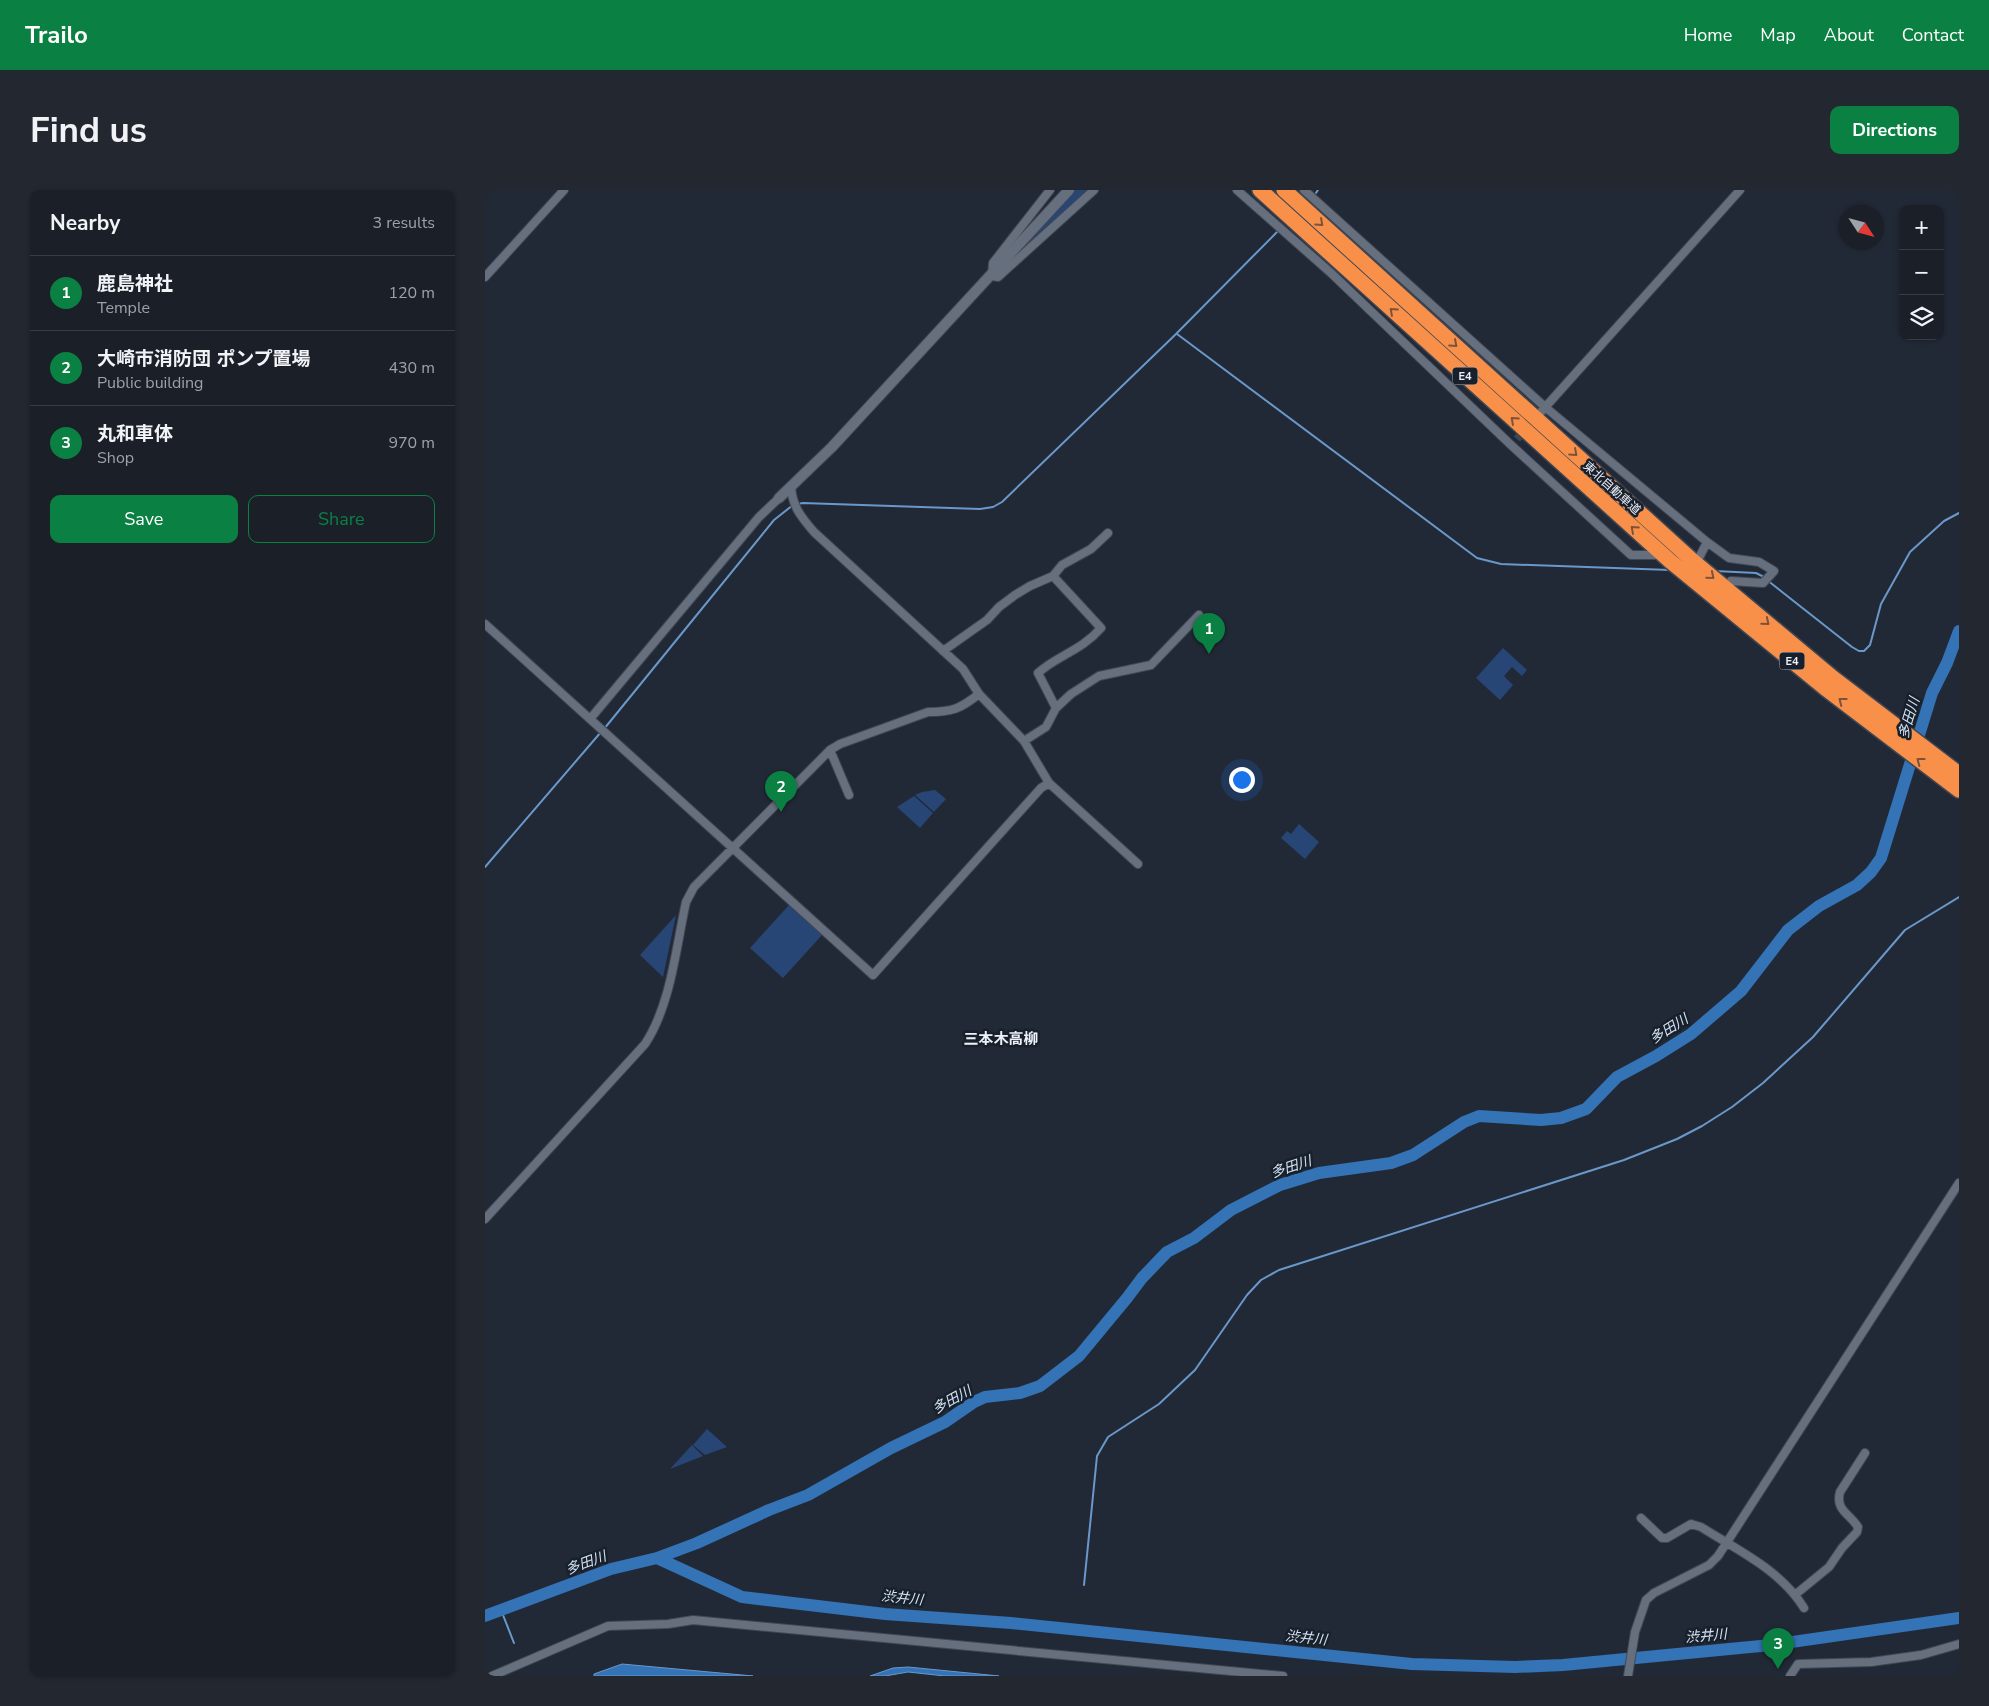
<!DOCTYPE html>
<meta charset="utf-8">
<style>
:root{--surface:#1a1f28;--page:#232730;--text:#f1f3f6;--muted:#9fa2a8;--line:#383d45;--accent:#0b8043}
body{margin:0;font-family:"Nunito Sans","Noto Sans JP",sans-serif;background:var(--page);color:var(--text)}
.controls{position:absolute;right:15px;top:15px;display:grid;overflow:hidden;border-radius:10px;box-shadow:0 1px 4px #0004}
.controls button{width:45px;height:45px;display:grid;place-items:center;padding:0;border:0;border-bottom:1px solid var(--line);background:var(--surface);color:var(--text);font:25px sans-serif}
.compass{position:absolute;left:1354px;top:15px;width:45px;height:45px;border-radius:50%;background:var(--surface);box-shadow:0 1px 4px #0004;rotate:126deg}
.you{position:absolute;left:756px;top:589px;width:18px;height:18px;margin:-12px;border:4px solid #fff;border-radius:50%;background:#1a73e8;box-shadow:0 0 0 8px #1a73e833}
.badge{display:grid;place-items:center;width:32px;height:32px;border-radius:50%;background:var(--accent);color:#fff;font-size:16px;font-weight:700}
.pin{position:absolute;translate:-50% -41px;filter:drop-shadow(0 1px 2px #0008)}
.pin::after{content:'';position:absolute;top:26px;width:18px;height:15px;background:inherit;clip-path:polygon(0 0,100% 0,50% 100%)}
.list{margin:0;padding:0;list-style:none}
h2{display:flex;justify-content:space-between;align-items:center;height:65px;margin:0;padding:0 20px;font-size:21px}
h2 small{font-size:16px;font-weight:400;color:var(--muted)}
.list li{display:grid;grid-template-columns:32px 1fr auto;gap:15px;align-items:center;box-sizing:border-box;height:75px;padding:0 20px;border-top:1px solid var(--line)}
.list b{display:block;font-size:19px;white-space:nowrap}
.list p{margin:0;font-size:16px;white-space:nowrap;color:var(--muted)}
.list em{font-size:16px;font-style:normal;color:var(--muted)}
.actions{display:flex;gap:10px;padding:15px 20px}
.actions a{flex:1;padding:11px 0;border:1px solid var(--accent);border-radius:10px;text-align:center;font-size:18px;color:var(--accent)}
.actions .main{background:var(--accent);color:#fff}
.icon{flex:none;width:28px;height:28px;fill:none;stroke:currentColor;stroke-width:2;stroke-linecap:round;stroke-linejoin:round}
.map{position:relative;flex:none;width:1474px;height:1486px;overflow:hidden;border-radius:10px}
header{display:flex;align-items:center;gap:30px;box-sizing:border-box;height:70px;padding:0 25px;background:var(--accent);color:#fff}
header strong{font-size:24px}
nav{display:flex;gap:28px;margin-inline-start:auto;font-size:18px}
.intro{display:flex;align-items:center;justify-content:space-between;box-sizing:border-box;height:120px;padding:0 30px}
h1{margin:0;font-size:35px}
.button{padding:12px 22px;border-radius:10px;background:var(--accent);color:#fff;font-size:18px;font-weight:700}
main{display:flex;gap:30px;padding:0 30px}
aside{flex:1;background:var(--surface);border-radius:10px;box-shadow:0 1px 4px #0004}
.map>svg:first-child{display:block}
.green{fill:#274575}
.water{fill:#3373b6;stroke:#6a98ca}
.lines{fill:none;stroke-linecap:round;stroke-linejoin:round}
.stream{stroke:#6a98ca;stroke-width:2}
.river{stroke:#3373b6;stroke-width:12}
.minor-tunnel{stroke:#404753;stroke-width:8;stroke-dasharray:8 4;stroke-linecap:butt}
.minor-casing{stroke:#414752;stroke-width:10}
.tertiary-casing{stroke:#414752;stroke-width:12}
.motorway-casing{stroke:#414752;stroke-width:18}
.minor{stroke:#666f7e;stroke-width:8}
.tertiary{stroke:#666f7e;stroke-width:10}
.motorway{stroke:#f8904a;stroke-width:15}
.oneway{stroke:#7d523a}
.labels{text-anchor:middle;dominant-baseline:central;stroke-width:5;stroke-linejoin:round;paint-order:stroke}
.shield{fill:#18202c;stroke:#acb2bc;stroke-width:1}
.shield-label{font-size:11px;font-weight:bold;fill:#ebf0f9}
.street-label{font-size:12px;fill:#ebf0f9;stroke:#18202c}
.water-label{font-size:14px;font-style:italic;fill:#d3e3f5;stroke:#18202c}
.quarter-label{font-size:15px;font-weight:bold;fill:#ebf0f9;stroke:#18202c}
</style>
<header>
<strong>Trailo</strong>
<nav><a>Home</a><a>Map</a><a>About</a><a>Contact</a></nav>
</header>
<div class="intro"><h1>Find us</h1><a class="button">Directions</a></div>
<main>
<aside>
<h2>Nearby<small>3 results</small></h2>
<ul class="list">
<li><span class="badge">1</span><div><b>鹿島神社</b><p>Temple</p></div><em>120 m</em></li>
<li><span class="badge">2</span><div><b>大崎市消防団 ポンプ置場</b><p>Public building</p></div><em>430 m</em></li>
<li><span class="badge">3</span><div><b>丸和車体</b><p>Shop</p></div><em>970 m</em></li>
</ul>
<div class="actions"><a class="main">Save</a><a>Share</a></div>
</aside>
<div class="map">
<svg width="1474" height="1486" viewBox="0 0 1474 1486">
<rect width="100%" height="100%" fill="#222936"/>
<!-- green -->
<path class="green" d="M590,0h15l-85,77z
M1018,458l24,22 -5,6 -10,-9 -8,9 9,9 -13,15 -24,-22z
M450,600l11,9 -12,13 -19,-17 7,-3z
M429,606l19,17 -13,15 -23,-21z
M814,634l20,18 -14,17 -24,-21 6,-7 4,3z
M304,715l33,30 -39,43 -33,-30z
M191,725l-13,62 -23,-22z
M222,1239l20,18 -22,8 -12,-10z
M207,1255l11,11 -33,13z"/>
<!-- water -->
<path class="water" d="M137,1474l131,12h-159v-2z
M423,1477l91,9h-54l-37,-4 -23,4h-15l23,-8z"/>
<g class="lines">
<!-- stream -->
<path class="stream" d="M831,3l2,-3
M692,144l300,224 24,6 169,6
M312,314l6,-1 177,6 13,-2 9,-5 174,-168 101,-102
M1230,381l41,2 8,4
M1282,390l85,67 7,4h5l6,-6 11,-41 29,-52 34,-31 15,-8
M119,539l170,-209 19,-15
M0,677l116,-135
M599,1395l13,-129 11,-19 51,-33 36,-34 52,-75 14,-15 18,-10 345,-110 53,-21 25,-13 30,-19 31,-24 50,-46 92,-107 54,-33
M16,1420l13,33"/>
<!-- river -->
<path class="river" d="M172,1368l85,39 143,17 126,9 401,41 103,3 48,-2 208,-20 188,-27
M0,1426l126,-47 46,-11 40,-15 72,-33 39,-15 83,-47 54,-26 29,-20 11,-5 35,-4 20,-7 39,-30 48,-58 15,-20 25,-26 27,-14 37,-28 49,-25 39,-12 72,-10 22,-8 51,-33 15,-6 62,4 20,-2 25,-9 31,-32 39,-21 35,-22 50,-43 47,-61 31,-24 38,-21 14,-13 10,-14 51,-165 15,-30 12,-32"/>
<!-- minor-tunnel -->
<path class="minor-tunnel" d="M1032,249l20,-23"/>
<!-- minor casing -->
<g class="minor-casing">
<path id="minor" d="M565,0l-57,73 -1,13 6,1 96,-87
M752,0l94,83 180,172 120,110h24
M819,0l241,217 162,135 -7,14
M0,87l79,-87
M1055,223l200,-223
M306,296c1,20 10,31 23,46l149,137 16,25 45,47 25,42 89,81
M1222,352l22,16 30,4 15,9 -11,12 -32,-2
M568,386l48,52c-20,23 -43,27 -63,45l18,35
M0,434l388,351 168,-187 8,-5
M458,461l44,-31 12,-13 16,-12 15,-9 23,-10 9,-11 29,-16 17,-16
M105,529l169,-202 20,-19
M539,551l22,-14 10,-19 15,-14 28,-18 52,-11 48,-50
M345,560l19,45
M0,1029l160,-175c26,-39 31,-97 41,-142l8,-15 136,-137 10,-6 88,-32c24,0 32,-3 51,-18
M1156,1328l21,20h5l24,-14 10,3c36,23 80,43 103,81
M1311,1404l33,-27 13,-19 15,-16 1,-5c-8,-13 -23,-17 -18,-35l25,-39
M7,1486l116,-50 60,-2 25,-4 590,56
M1143,1486l7,-44 11,-32 8,-7 55,-28 9,-9 241,-373
M1305,1486l8,-12 73,-2 50,-7 38,-11"/>
</g>
<!-- tertiary casing -->
<g class="tertiary-casing">
<path id="tertiary" d="M294,308l53,-51 237,-257"/>
</g>
<!-- motorway casing -->
<g class="motorway-casing">
<path id="motorway" d="M775,0l410,371 155,127 134,102
M799,0l409,371 140,117 126,96"/>
</g>
<!-- minor -->
<use href="#minor" class="minor"/>
<!-- tertiary -->
<use href="#tertiary" class="tertiary"/>
<!-- motorway -->
<use href="#motorway" class="motorway"/>
</g>
<!-- one-way arrows -->
<defs><path id="oneway-chevron" d="M-2-3.5L2.5 0L-2 3.5" fill="none" stroke-width="1.6" stroke-linecap="round" stroke-linejoin="round" transform="scale(1.25)"/></defs>
<g class="oneway">
<use href="#oneway-chevron" transform="translate(835 33) rotate(42)"/>
<use href="#oneway-chevron" transform="translate(908 121) rotate(-138)"/>
<use href="#oneway-chevron" transform="translate(969 154) rotate(42)"/>
<use href="#oneway-chevron" transform="translate(1029 230) rotate(-138)"/>
<use href="#oneway-chevron" transform="translate(1089 263) rotate(42)"/>
<use href="#oneway-chevron" transform="translate(1149 339) rotate(-138)"/>
<use href="#oneway-chevron" transform="translate(1226 386) rotate(40)"/>
<use href="#oneway-chevron" transform="translate(1281 432) rotate(40)"/>
<use href="#oneway-chevron" transform="translate(1357 511) rotate(-142)"/>
<use href="#oneway-chevron" transform="translate(1435 571) rotate(-143)"/>
</g>
<g class="labels">
<!-- shield labels -->
<g class="shield">
<rect x="967.5" y="177.5" width="25" height="17" rx="4"/>
<rect x="1294.5" y="462.5" width="25" height="17" rx="4"/>
</g>
<g class="shield-label">
<text x="980" y="186">E4</text>
<text x="1307" y="471">E4</text>
</g>
<!-- street labels -->
<g class="street-label">
<text transform="translate(1127 298) rotate(42)">東北自動車道</text>
</g>
<!-- water labels -->
<g class="water-label">
<text transform="translate(1424 528) rotate(-73)">多田川</text>
<text transform="translate(1184 839) rotate(-32)">多田川</text>
<text transform="translate(806 977) rotate(-18)">多田川</text>
<text transform="translate(467 1210) rotate(-29)">多田川</text>
<text transform="translate(101 1373) rotate(-20)">多田川</text>
<text transform="translate(417 1408) rotate(6)">渋井川</text>
<text transform="translate(1221 1446) rotate(-5)">渋井川</text>
<text transform="translate(821 1448) rotate(6)">渋井川</text>
</g>
<!-- quarter labels -->
<g class="quarter-label">
<text x="516" y="849">三本木高柳</text>
</g>
</g>
</svg>
<div class="controls">
<button>+</button>
<button>−</button>
<button><svg class="icon" aria-label="layers" viewBox="0 0 24 24"><path d="M12 4l9 5-9 5-9-5zM3 14l9 5 9-5"/></svg></button>
</div>
<svg class="compass" viewBox="-18 -18 36 36"><path d="M0-13l5 13h-10z" fill="#e53935"/><path d="M0 13l5-13h-10z" fill="#9fa2a8"/></svg>
<div class="you"></div>
<div class="pin badge" style="left:724px;top:464px">1</div>
<div class="pin badge" style="left:296px;top:622px">2</div>
<div class="pin badge" style="left:1293px;top:1479px">3</div>
</div>
</main>
